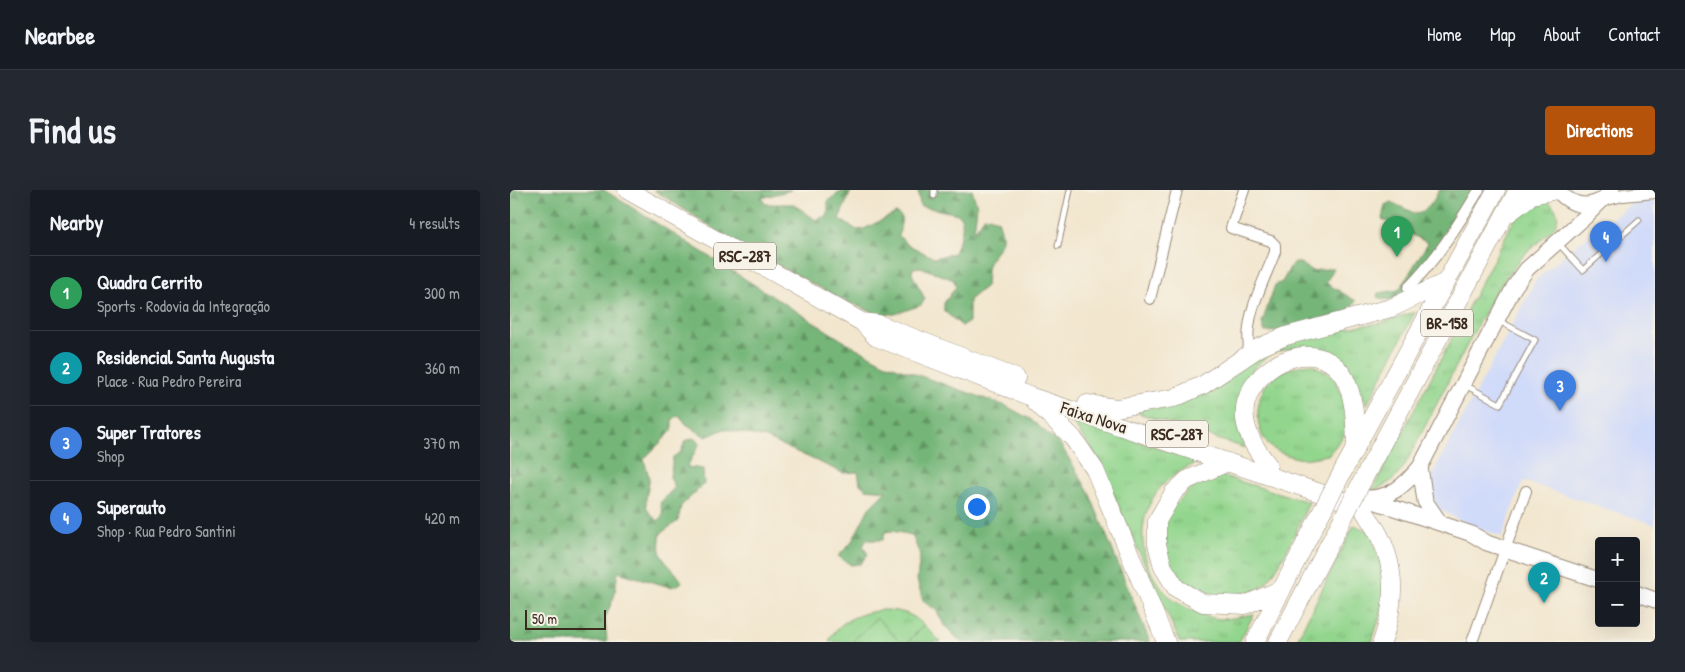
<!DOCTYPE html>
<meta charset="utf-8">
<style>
:root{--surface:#171b24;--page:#242831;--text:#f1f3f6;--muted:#9ea1a6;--line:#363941;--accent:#b45309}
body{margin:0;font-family:"Patrick Hand",sans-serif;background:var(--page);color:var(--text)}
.controls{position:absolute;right:15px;bottom:15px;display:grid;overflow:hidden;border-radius:5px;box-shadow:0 5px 20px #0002}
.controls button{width:45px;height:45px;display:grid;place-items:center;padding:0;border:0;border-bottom:1px solid var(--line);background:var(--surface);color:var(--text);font:25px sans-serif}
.scale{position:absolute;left:15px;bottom:12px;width:81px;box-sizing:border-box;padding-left:5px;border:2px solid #3b2a1e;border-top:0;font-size:14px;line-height:18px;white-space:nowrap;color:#3b2a1e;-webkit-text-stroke:4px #f7f3e8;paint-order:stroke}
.you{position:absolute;left:466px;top:316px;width:18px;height:18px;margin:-12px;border:4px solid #fff;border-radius:50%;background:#1a73e8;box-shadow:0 0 0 8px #1a73e833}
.badge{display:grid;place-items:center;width:32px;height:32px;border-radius:50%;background:var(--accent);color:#fff;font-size:16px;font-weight:700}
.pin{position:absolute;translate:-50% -41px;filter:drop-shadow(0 1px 2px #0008)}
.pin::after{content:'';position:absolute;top:26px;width:18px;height:15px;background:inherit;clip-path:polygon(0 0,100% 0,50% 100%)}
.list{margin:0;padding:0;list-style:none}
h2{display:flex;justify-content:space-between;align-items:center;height:65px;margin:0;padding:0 20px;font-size:21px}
h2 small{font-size:16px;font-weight:400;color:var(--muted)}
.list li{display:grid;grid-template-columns:32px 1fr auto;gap:15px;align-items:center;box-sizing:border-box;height:75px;padding:0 20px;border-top:1px solid var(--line)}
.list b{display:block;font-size:19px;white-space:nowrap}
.list p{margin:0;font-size:16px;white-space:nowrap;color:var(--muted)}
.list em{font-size:16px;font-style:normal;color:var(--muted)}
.map{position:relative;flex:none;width:1145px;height:452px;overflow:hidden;border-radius:5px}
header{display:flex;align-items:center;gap:30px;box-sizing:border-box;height:70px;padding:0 25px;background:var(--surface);border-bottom:1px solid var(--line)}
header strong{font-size:24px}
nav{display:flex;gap:28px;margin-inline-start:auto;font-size:18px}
.intro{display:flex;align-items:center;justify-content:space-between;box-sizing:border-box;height:120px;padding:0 30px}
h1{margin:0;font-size:35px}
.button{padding:12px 22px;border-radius:5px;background:var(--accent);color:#fff;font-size:18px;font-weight:700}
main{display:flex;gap:30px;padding:0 30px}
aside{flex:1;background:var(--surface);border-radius:5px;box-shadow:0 5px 20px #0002}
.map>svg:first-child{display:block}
.built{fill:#d0daf9}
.grass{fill:url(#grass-tufts);stroke:#668056}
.forest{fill:url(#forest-firs);stroke:#58704b}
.pitch{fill:#92d58d;stroke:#668056}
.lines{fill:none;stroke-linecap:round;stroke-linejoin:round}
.service-casing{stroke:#968876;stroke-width:7}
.minor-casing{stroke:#968876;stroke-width:12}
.tertiary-casing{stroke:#968876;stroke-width:14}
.secondary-casing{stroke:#968876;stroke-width:17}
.trunk-casing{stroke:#968876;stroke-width:19}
.service{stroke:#fff;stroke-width:5}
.minor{stroke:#fff;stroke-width:10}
.tertiary{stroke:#fff;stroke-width:12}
.secondary{stroke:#fff;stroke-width:15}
.trunk{stroke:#fff;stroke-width:18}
.trunk-bridge-casing{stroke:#968876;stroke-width:19;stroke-linecap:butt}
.trunk-bridge{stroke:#fff;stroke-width:18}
.labels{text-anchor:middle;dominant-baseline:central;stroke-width:4.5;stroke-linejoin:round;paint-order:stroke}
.shield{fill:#f7f3e8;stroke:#73665b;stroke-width:1}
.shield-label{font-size:16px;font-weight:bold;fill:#3b2a1e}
.street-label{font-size:18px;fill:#3b2a1e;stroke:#f7f3e8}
</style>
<header>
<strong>Nearbee</strong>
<nav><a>Home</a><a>Map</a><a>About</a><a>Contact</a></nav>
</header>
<div class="intro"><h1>Find us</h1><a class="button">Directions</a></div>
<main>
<aside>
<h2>Nearby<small>4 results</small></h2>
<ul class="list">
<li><span class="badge" style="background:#2e9e5b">1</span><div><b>Quadra Cerrito</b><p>Sports · Rodovia da Integração</p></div><em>300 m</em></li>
<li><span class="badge" style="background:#0f9aa8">2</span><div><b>Residencial Santa Augusta</b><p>Place · Rua Pedro Pereira</p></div><em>360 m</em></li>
<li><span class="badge" style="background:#3f7fe0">3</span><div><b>Super Tratores</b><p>Shop</p></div><em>370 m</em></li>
<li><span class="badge" style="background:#3f7fe0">4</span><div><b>Superauto</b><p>Shop · Rua Pedro Santini</p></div><em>420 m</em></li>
</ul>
</aside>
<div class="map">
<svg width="1145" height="452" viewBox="0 0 1145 452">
<defs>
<pattern id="grass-tufts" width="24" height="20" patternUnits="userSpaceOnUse" patternTransform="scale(1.25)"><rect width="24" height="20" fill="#92d58d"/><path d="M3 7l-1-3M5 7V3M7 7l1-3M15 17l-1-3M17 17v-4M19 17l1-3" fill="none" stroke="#7fb779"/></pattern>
<pattern id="forest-firs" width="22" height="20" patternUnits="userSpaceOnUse" patternTransform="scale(1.25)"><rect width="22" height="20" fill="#75b678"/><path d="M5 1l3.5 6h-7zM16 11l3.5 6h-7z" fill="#619462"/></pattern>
</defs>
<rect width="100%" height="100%" fill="#f7f3e8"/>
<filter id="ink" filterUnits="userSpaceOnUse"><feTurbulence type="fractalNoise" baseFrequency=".02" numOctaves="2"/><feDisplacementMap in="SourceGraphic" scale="10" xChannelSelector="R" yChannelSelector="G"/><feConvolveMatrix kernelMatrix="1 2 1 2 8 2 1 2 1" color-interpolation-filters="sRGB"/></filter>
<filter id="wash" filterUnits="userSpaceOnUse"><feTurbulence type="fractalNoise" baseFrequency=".0096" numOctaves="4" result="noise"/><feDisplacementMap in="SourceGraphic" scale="20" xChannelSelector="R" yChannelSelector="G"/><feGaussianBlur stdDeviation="1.12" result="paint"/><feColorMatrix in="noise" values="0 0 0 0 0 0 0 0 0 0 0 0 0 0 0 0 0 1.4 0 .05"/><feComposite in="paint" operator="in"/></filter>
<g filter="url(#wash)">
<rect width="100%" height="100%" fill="#f2e6ce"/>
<!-- built -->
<path class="built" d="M1128,9l17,3v323l-132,-44 -21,56 -43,-17 -20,-11 -7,-10 -3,-12 6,-18 101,-189 41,-36z"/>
<!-- grass -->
<path class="grass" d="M1030,6c39,23 4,39 -14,57 -13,14 -23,29 -34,44l-88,170c-9,12 -16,19 -32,23l149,-283z
M905,122l-48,93c-7,-15 -13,-35 -26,-46 -8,-7 -23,-9 -33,-10 -59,-7 -80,50 -63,99l-110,-36 147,-69 75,-17 24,-3z
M801,174l22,12 14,30 -1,27 -18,22c-9,1 -21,5 -30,3 -10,-2 -25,-7 -31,-15 -13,-16 -12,-47 2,-61 11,-12 27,-16 42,-18z
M559,228l131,44c-19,7 -37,18 -47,36 -23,39 -5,92 34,110 11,5 21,10 33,11 11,0 23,-3 34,-5l-15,28h-59l-86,-190z
M712,286l87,26c-9,20 -34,82 -53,88 -20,7 -41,5 -62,4 -19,-20 -45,-51 -27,-80 3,-5 9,-10 13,-14 15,-17 20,-20 42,-24z
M844,335l16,7 15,42 -2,32 -11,36h-76z
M372,420c17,0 30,3 42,15l-16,17h-79c8,-22 33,-29 53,-32z"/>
<!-- forest -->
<path class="forest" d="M0,0h94l241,152 39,21 122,43 24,13 30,25 28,46 62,152h-189l-17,-17 -7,-14 -14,-10 -6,-21 3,-25 -8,-20 -20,-4 -7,1 -2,8h-17l-3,7 5,7 -8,10 -9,1 -13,-9 13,-13 18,-35 17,-17 -20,-2 -6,-5 -2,-12 -15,1 -77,-35 -42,-9 -18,8 -20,-13 -7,-9 -7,5v11l-28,28c1,7 6,17 5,24 -3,18 -8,25 9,38l5,-7 -3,-11 15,-16 -5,-10 3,-20 8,-5 4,-11 8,-3 7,5 -13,24 16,2 1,15 -23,22 -3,15 -17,12c-6,29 8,27 21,49l-4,3 -8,2 -52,-15 -4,25 -9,21 2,24h-97z
M144,0h137l-29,8 3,6h28l23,16 12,-5v-14c7,-6 13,-11 23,-10l-12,28 18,11 7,-1 32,-16 6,4 -3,19 8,8 27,14 20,-5c4,-12 14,-29 4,-39l-38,-8 -2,-16h54l5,16 -3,26 11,-16 13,4c9,25 2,22 -9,43 -3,6 -2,16 -3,23l-17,14v22l-7,4 -18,-15v-8l12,-16 -2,-7 -34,-13 -7,1 -1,6 13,25 -4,6 -26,9h-17l-31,-12 -109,-58z
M929,0h35l-18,30 -41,53 11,6c-14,12 -30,27 -49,18l1,-4 21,-3 29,-47 -46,-24 3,-14 6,-3 25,12c13,-4 18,-13 23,-24z
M783,73h7l12,8 22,-3 -8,15 30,18 -9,11 -65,19 -17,1 -3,-9 13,-38 7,-3z"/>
<!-- pitch -->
<path class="pitch" d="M367,428l21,22 -3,2h-43z
M414,435l17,17h-33z"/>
</g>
<g filter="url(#ink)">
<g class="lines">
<!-- service casing -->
<g class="service-casing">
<path id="service" d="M424,6v-6
M1049,54l24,26 56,-50
M548,56l12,-56
M955,195l35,19 35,-64 -36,-19"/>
</g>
<!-- minor casing -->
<g class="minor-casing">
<path id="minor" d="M734,0l-13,38 40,13 4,4v7c-12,32 -33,67 -25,102
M898,98c29,-29 50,-63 71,-98
M640,109l27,-109
M962,452l54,-151"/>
</g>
<!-- tertiary casing -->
<g class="tertiary-casing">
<path id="tertiary" d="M1093,10l20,-5 32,-3"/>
</g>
<!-- secondary casing -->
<g class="secondary-casing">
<path id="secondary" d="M1047,0c13,14 27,20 45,10
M910,277l5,34 15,22
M854,308c26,1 40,-12 56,-31l94,-180 13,-18 58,-52 27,-27
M860,310l102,34 15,9 112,37
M1126,403l19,7"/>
</g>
<!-- trunk casing -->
<g class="trunk-casing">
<path id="trunk" d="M117,0l235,132 14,15 153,59 333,111c5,9 11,17 16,26 19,35 17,73 4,109
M999,23l23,-18 25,-5
M352,132l16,2 138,54
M525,211l38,37 22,32 71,172
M577,214l29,4 58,-10 29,-13 57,-38 26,-11 105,-28 55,-26
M718,272l-41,18 -13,12 -17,29v23l6,23 13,21 27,15 42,2 37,-16
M758,275c-13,-16 -28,-40 -22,-63 11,-40 73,-67 98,-25 11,20 11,45 12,68
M835,277l151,-277
M859,278l149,-278
M745,452l51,-100
M768,452l50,-95"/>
</g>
<!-- service -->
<use href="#service" class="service"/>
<!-- minor -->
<use href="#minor" class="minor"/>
<!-- tertiary -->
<use href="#tertiary" class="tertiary"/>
<!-- secondary -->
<use href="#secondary" class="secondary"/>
<!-- trunk -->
<use href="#trunk" class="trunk"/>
<!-- trunk-bridge casing -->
<g class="trunk-bridge-casing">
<path id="trunk-bridge" d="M796,352l39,-75
M818,357l41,-79"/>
</g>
<!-- trunk-bridge -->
<use href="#trunk-bridge" class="trunk-bridge"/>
</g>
</g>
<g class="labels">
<!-- shield labels -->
<g class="shield">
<rect x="204" y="52.5" width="62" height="27" rx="4"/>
<rect x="911" y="119.5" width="52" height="27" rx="4"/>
<rect x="636" y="230.5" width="62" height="27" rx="4"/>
</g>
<g class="shield-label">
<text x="235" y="66">RSC-287</text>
<text x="937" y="133">BR-158</text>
<text x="667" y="244">RSC-287</text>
</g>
<!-- street labels -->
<g class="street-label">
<text transform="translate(584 227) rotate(18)">Faixa Nova</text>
</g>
</g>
</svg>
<div class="controls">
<button>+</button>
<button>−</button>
</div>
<div class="scale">50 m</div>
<div class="you"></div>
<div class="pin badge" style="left:887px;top:67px;background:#2e9e5b">1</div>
<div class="pin badge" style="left:1034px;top:413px;background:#0f9aa8">2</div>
<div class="pin badge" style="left:1050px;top:221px;background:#3f7fe0">3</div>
<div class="pin badge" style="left:1096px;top:72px;background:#3f7fe0">4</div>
</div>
</main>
